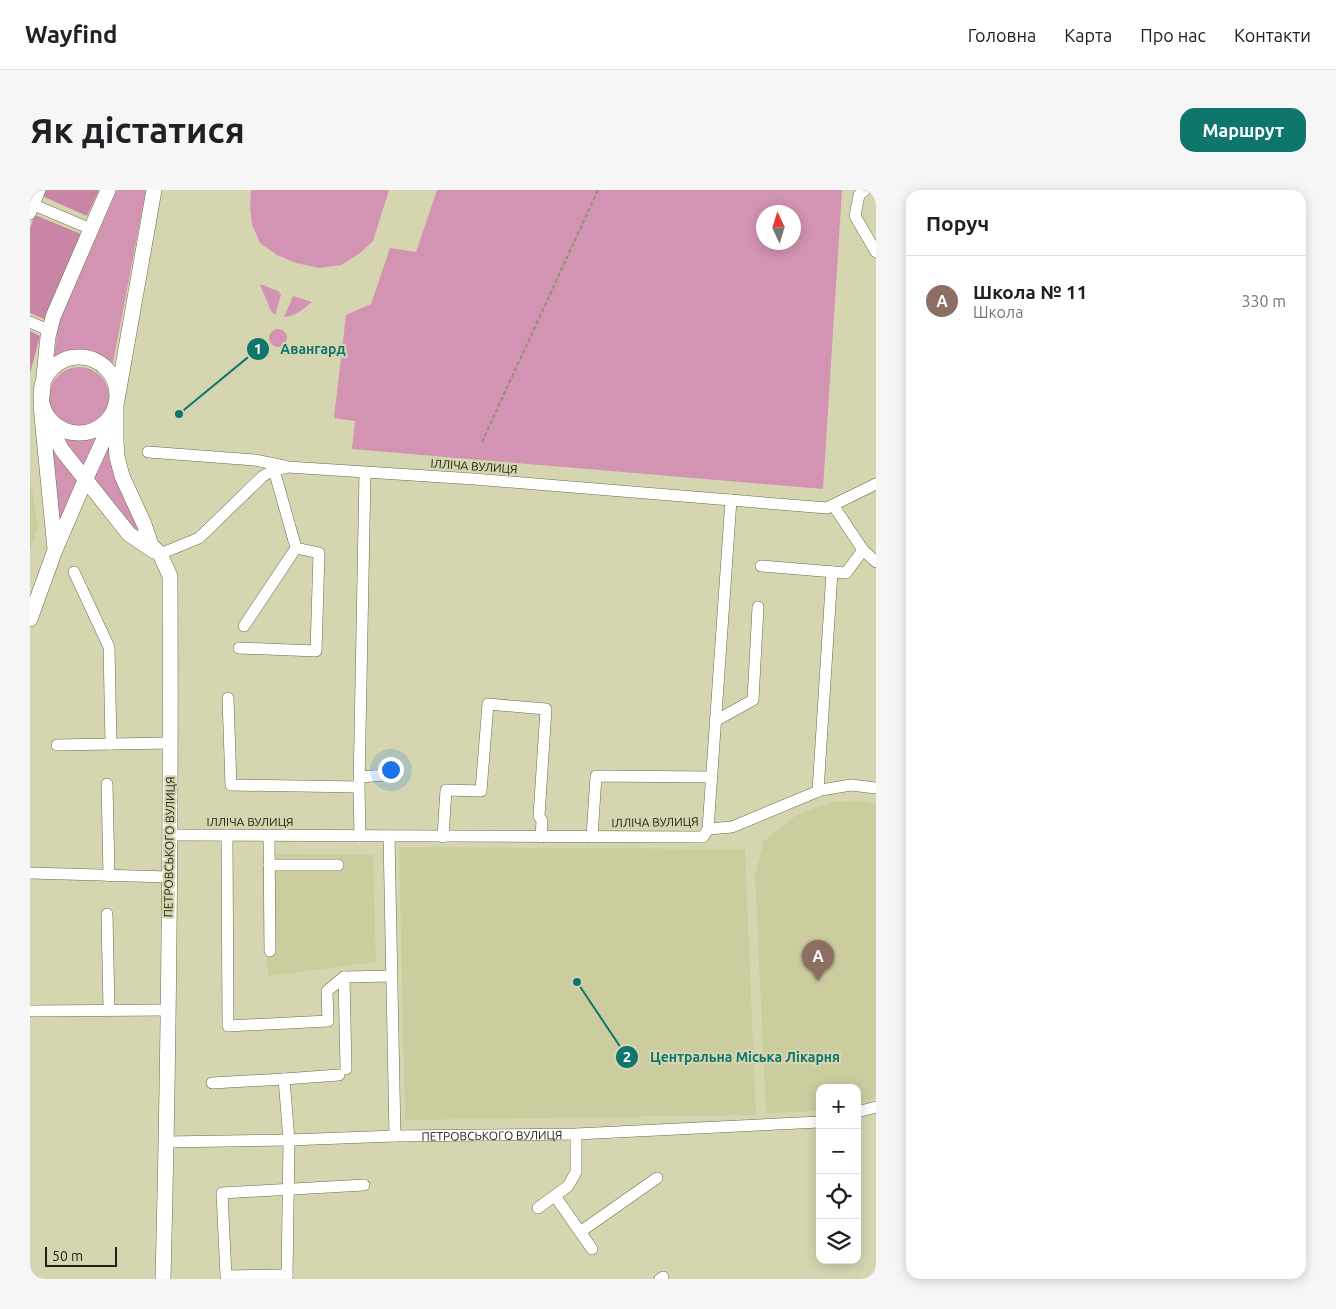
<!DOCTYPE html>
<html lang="uk">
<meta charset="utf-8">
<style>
:root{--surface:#fff;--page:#f6f6f6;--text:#202124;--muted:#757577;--line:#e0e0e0;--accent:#0f766e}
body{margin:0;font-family:Ubuntu,sans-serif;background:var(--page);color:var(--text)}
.controls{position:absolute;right:15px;bottom:15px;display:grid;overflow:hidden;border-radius:10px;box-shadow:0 2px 12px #0003}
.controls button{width:45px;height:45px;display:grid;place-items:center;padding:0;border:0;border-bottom:1px solid var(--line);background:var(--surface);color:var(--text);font:25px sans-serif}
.compass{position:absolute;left:726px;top:15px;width:45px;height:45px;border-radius:50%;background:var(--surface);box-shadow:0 2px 12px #0003;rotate:356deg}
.scale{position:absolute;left:15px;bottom:12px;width:72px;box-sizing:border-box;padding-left:5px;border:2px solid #222214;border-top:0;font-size:14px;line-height:18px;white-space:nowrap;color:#222214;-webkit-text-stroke:4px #d5d6b0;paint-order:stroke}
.you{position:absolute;left:360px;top:579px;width:18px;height:18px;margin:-12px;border:4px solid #fff;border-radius:50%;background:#1a73e8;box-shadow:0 0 0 8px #1a73e833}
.badge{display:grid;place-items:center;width:32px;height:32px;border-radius:50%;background:var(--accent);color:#fff;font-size:16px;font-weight:700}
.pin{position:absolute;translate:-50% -41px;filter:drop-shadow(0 1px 2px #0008)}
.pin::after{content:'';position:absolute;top:26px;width:18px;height:15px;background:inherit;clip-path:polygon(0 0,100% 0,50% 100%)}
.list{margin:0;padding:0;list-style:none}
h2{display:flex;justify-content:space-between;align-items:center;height:65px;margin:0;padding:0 20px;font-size:21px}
h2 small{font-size:16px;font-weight:400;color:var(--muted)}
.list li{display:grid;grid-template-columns:32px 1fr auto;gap:15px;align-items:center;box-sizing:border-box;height:90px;padding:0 20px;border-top:1px solid var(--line)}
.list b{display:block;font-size:19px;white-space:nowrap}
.list p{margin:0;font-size:16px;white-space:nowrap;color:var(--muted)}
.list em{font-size:16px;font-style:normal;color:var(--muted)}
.icon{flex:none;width:28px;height:28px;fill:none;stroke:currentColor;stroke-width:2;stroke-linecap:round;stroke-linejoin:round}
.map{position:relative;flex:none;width:846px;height:1089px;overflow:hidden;border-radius:15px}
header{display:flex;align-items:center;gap:30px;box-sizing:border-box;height:70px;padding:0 25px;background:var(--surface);border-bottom:1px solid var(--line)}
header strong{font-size:24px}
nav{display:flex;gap:28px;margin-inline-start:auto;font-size:18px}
.intro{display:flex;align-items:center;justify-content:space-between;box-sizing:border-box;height:120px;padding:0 30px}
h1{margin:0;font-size:35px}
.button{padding:12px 22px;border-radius:15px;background:var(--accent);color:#fff;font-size:18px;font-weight:700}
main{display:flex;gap:30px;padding:0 30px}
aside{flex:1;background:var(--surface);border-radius:15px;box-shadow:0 2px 12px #0003}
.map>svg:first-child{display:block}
.built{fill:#cccd9f}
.green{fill:#d393b2;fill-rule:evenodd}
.forest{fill:#c885a6}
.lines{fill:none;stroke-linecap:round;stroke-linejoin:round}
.minor-casing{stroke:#6b6c49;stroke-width:12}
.major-casing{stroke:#6b6c49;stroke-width:16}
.path{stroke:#929275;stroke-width:2;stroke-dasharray:4 2.5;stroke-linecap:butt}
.minor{stroke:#fff;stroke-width:11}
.major{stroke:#fff;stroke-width:15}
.labels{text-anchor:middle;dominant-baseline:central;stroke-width:4.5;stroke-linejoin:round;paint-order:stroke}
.street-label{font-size:12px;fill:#222214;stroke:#d5d6b0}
.leader{fill:none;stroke:#0f766e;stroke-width:2}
.callout-dot{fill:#0f766e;stroke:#d5d6b0;stroke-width:2}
.mark-label{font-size:15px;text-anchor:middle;font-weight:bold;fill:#fff}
.callout-label{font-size:14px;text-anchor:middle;font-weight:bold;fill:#0f766e;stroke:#d5d6b0;stroke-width:4.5;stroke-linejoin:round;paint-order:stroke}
</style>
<header>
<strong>Wayfind</strong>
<nav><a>Головна</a><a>Карта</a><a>Про нас</a><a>Контакти</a></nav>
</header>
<div class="intro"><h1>Як дістатися</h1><a class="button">Маршрут</a></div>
<main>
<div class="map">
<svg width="846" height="1089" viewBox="0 0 846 1089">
<rect width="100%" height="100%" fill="#d5d6b0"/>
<!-- built -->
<path class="built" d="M0,286l8,51 -8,23z
M834,611l12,4v293l-19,5v-15h-37v22l-15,2 -39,1 -11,-238 9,-34 32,-26 37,-13z
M369,657l346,2 11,266 -351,5z
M232,664l111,1 3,107 -108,14 -2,-25 -3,-6z"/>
<!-- green -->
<path class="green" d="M87,0h29l-34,178c-16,-15 -41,-22 -59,-6l6,-40z
M221,0h138l-16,51 -14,13 -18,11 -22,3 -23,-5 -19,-8 -17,-12 -8,-19 -2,-16z
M407,0h405l-19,299 -471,-40 3,-28 -21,-3 12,-103 25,-11 19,-56 26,4zM734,22h30v30h-30z
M230,95h3l15,6 3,4 -6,20 -4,-4z
M263,106l19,6c-8,6 -17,15 -28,15z
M239 148a9 9 0 1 1 18 0a9 9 0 1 1-18 0Z
M19 207a30 30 0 1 1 60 0a30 30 0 1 1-60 0Z
M81,242l36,117 -55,-72z
M70,245l-16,34 -22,-32c13,5 25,4 38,-2z
M19,249l31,40 -22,52z"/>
<!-- forest -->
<path class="forest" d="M15,0h54l-12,26 -45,-20z
M5,25l46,19 -35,86 -16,-7v-85z
M0,141l10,5 -10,37z"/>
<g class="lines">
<!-- minor casing -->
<g class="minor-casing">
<g id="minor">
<path d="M835,0l-6,5 -4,21 21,36"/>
<path d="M4,15l57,24"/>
<path d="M0,24l10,-24"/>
<path d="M0,132l20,9"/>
<path d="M118,262l107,8 29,6"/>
<path d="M803,315l30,45 13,12"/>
<path d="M130,364l39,-16 64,-62 11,-6 14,-3 186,12 353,29 49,-24"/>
<path d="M731,376l85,7 17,-23"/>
<path d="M44,382l35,75 2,97"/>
<path d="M214,436l52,-78"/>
<path d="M209,458l77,3 3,-98 -23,-5 -22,-78"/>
<path d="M198,508l3,87 128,2"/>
<path d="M685,531l38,-21 5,-93"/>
<path d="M27,555l113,-2"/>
<path d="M330,587l37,-3"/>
<path d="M77,594l2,92"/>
<path d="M788,601l14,-219"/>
<path d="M678,639l24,-2 89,-37 30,-5 25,3"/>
<path d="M140,645l533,2 5,-8 23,-329"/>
<path d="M197,645l1,191 100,-5 -1,-30 17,-14"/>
<path d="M239,645l1,116"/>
<path d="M330,646l-1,-49 6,-314"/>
<path d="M359,646l6,300"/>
<path d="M413,647l3,-47 35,1 7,-87 58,5 -7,107 3,5 -1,16"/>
<path d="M562,647l4,-61 115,1"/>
<path d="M239,675h69"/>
<path d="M0,683l139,4"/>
<path d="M77,724l2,96"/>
<path d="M0,821l138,-1"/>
<path d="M316,879l-2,-92 48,-1"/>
<path d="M182,893l72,-4"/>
<path d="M827,922l19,-5"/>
<path id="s1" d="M137,952l122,-2 106,-4 181,-2 244,-12"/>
<path d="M525,1006l37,53"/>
<path d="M508,1018l30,-22 8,-14v-38"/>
<path d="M550,1042l77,-54"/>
<path d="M257,1085l-61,1 -4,-83 142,-8"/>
<path d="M257,1089l2,-139 -5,-61 55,-4"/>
<path d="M630,1089l3,-2"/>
</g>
</g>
<!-- major casing -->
<g class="major-casing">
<path id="major" d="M11 205a38 38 0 1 1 76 0a38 38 0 1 1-76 0Z
M86,214v37l1,16 5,19 22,48 7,21 9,9 10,22c1,235 -1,469 -7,703
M16,230l16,30 67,84 25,17
M25,359l-14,-143 7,-69 5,-20 55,-127
M0,429l25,-69 31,-72 28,-61 40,-227"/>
</g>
<!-- path -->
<path class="path" d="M452,252l116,-252"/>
<!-- minor -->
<use href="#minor" class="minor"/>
<!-- major -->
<use href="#major" class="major"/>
</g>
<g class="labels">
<!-- street labels -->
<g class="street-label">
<text transform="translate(444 276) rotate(4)">ІЛЛІЧА ВУЛИЦЯ</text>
<text x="220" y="631">ІЛЛІЧА ВУЛИЦЯ</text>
<text transform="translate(625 632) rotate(-1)">ІЛЛІЧА ВУЛИЦЯ</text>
<text transform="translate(139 657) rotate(-89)">ПЕТРОВСЬКОГО ВУЛИЦЯ</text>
<text stroke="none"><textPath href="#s1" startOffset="325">ПЕТРОВСЬКОГО ВУЛИЦЯ</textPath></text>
</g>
</g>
<!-- callouts -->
<path class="leader" d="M149 224L228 159M547 792L597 867"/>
<g class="callout-dot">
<circle cx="149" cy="224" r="5"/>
<circle cx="547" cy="792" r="5"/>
<circle cx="228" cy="159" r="12"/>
<circle cx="597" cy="867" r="12"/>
</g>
<g class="mark-label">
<text x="228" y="164">1</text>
<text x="597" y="872">2</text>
</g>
<g class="callout-label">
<text x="283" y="164">Авангард</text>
<text x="715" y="872">Центральна Міська Лікарня</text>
</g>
</svg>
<div class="controls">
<button>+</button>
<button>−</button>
<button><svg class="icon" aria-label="locate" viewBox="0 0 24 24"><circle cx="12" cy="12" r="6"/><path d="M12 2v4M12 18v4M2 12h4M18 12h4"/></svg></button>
<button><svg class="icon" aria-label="layers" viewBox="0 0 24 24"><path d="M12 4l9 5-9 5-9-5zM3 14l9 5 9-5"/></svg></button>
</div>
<svg class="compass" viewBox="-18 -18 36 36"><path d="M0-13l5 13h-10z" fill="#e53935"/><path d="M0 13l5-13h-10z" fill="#757577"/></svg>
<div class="scale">50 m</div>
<div class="you"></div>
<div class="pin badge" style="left:788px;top:791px;background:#8d6e63">A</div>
</div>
<aside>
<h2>Поруч<small></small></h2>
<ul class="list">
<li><span class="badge" style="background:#8d6e63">A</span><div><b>Школа № 11</b><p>Школа</p></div><em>330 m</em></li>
</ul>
</aside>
</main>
